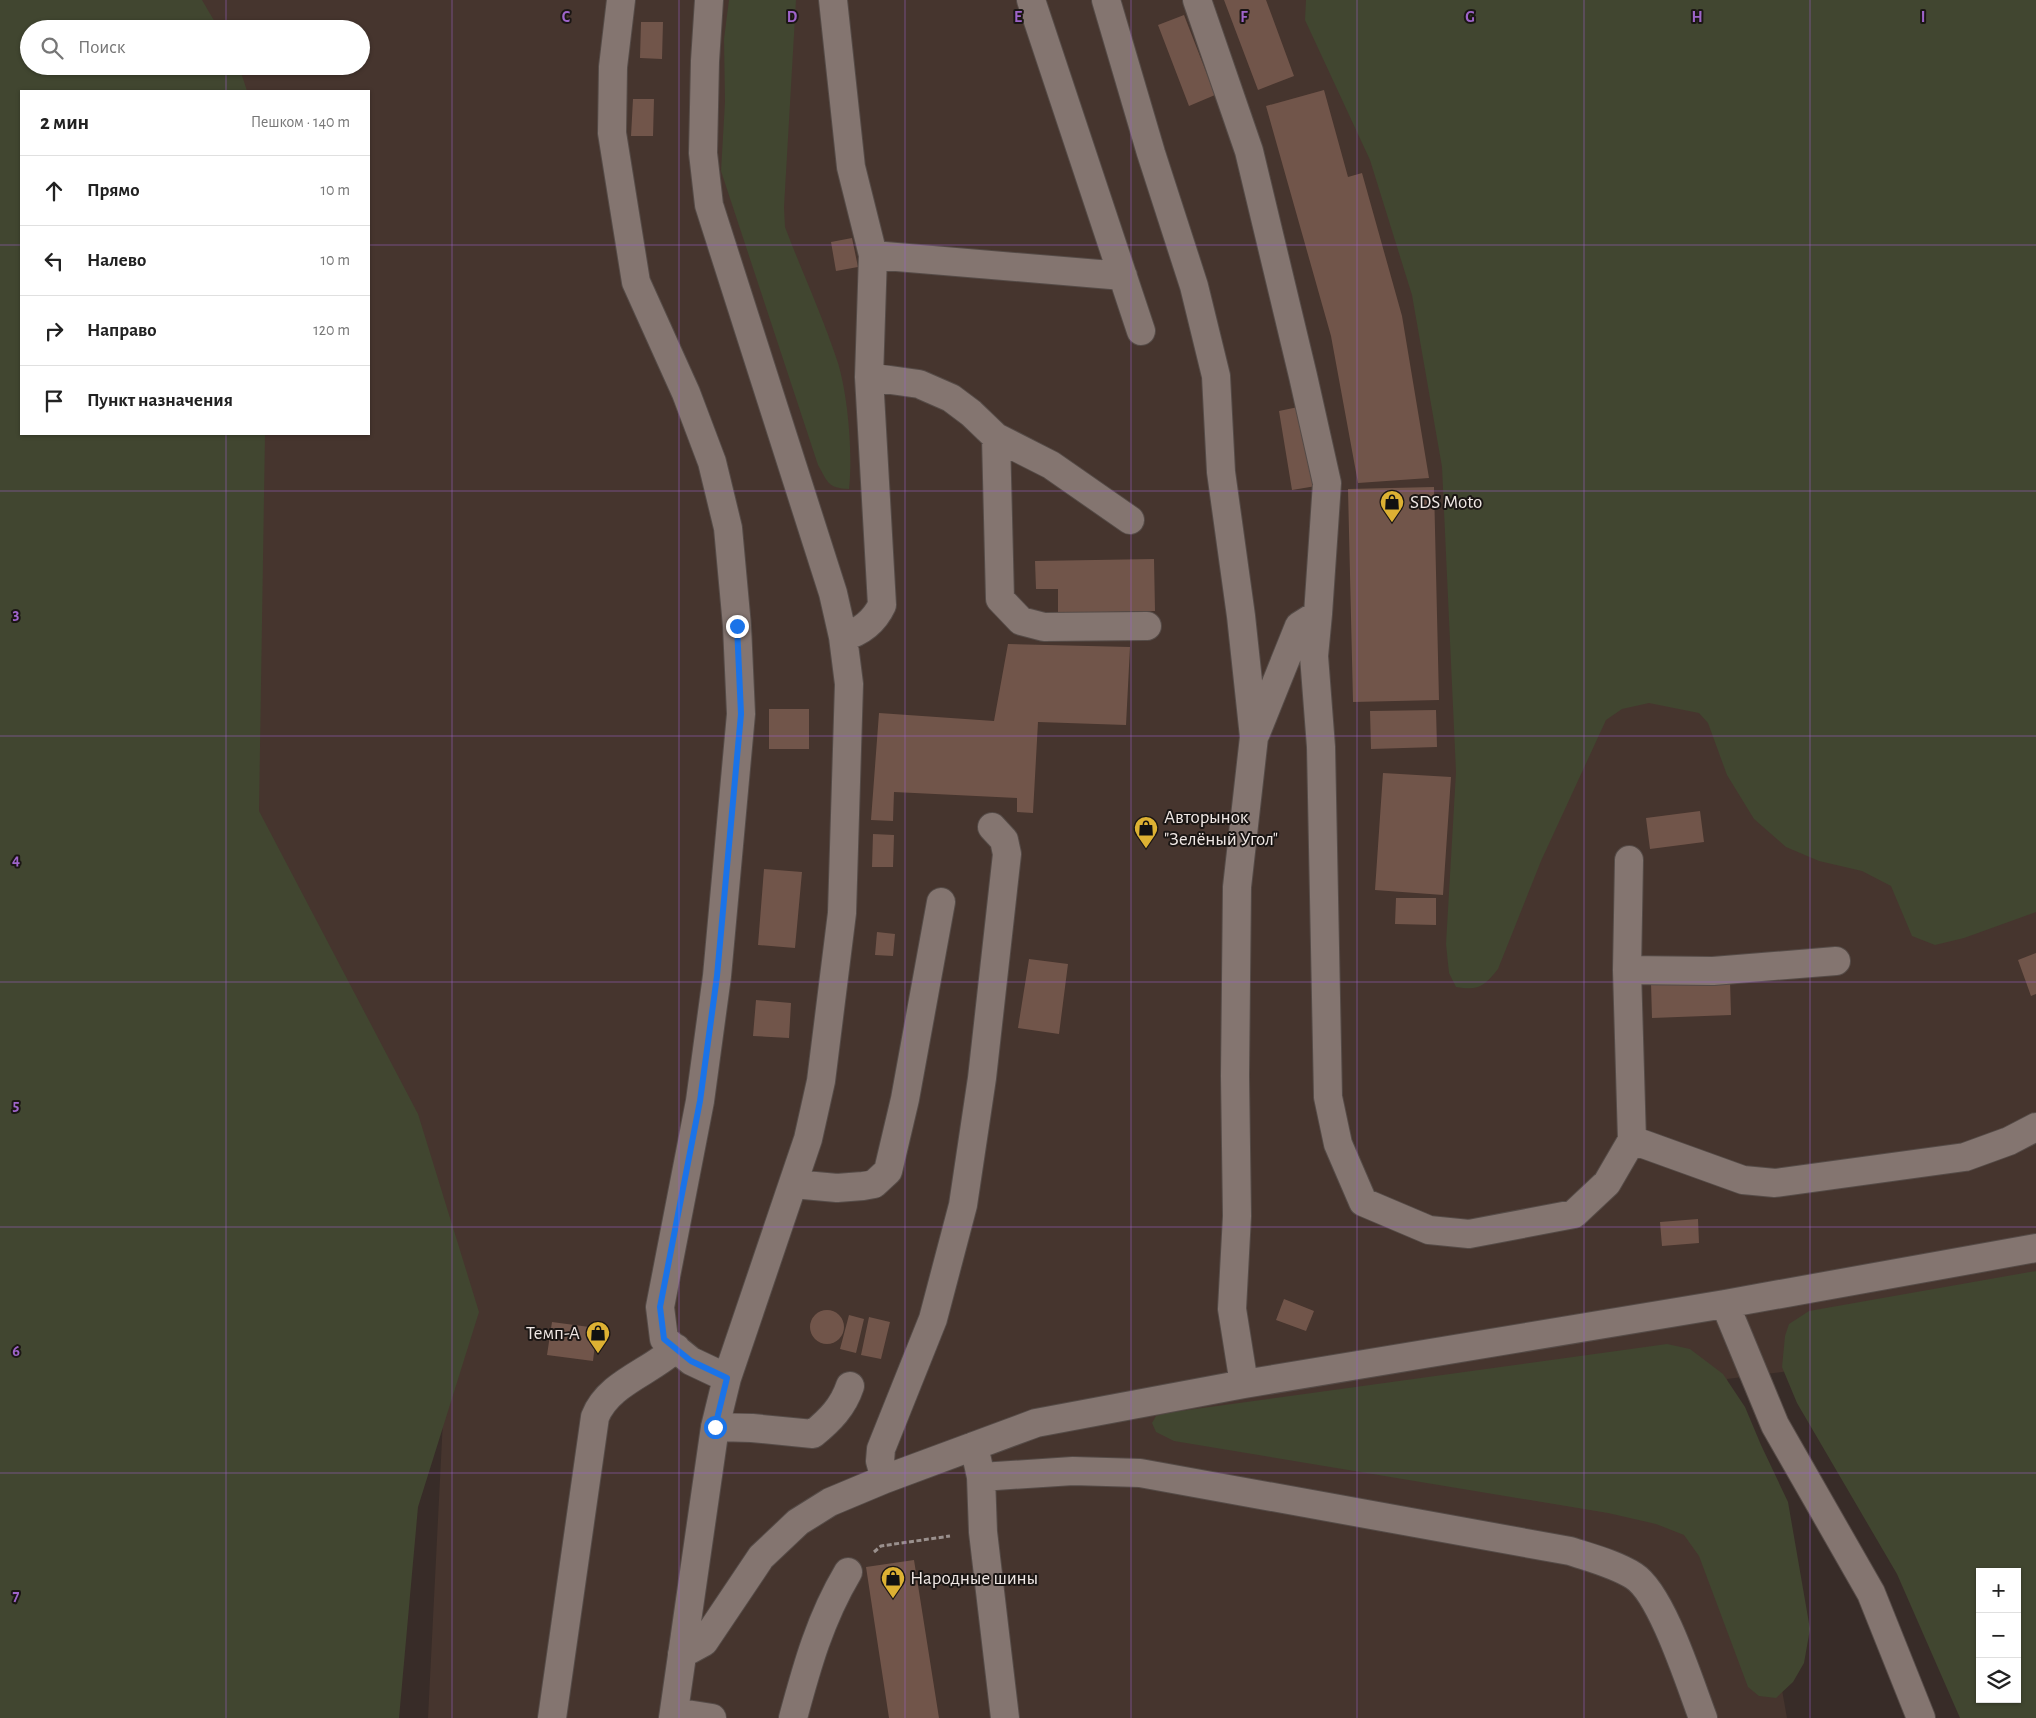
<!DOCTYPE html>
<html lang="ru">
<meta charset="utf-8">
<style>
:root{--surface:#fff;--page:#f6f6f6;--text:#222;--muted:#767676;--line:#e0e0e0}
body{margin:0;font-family:"Alegreya Sans",sans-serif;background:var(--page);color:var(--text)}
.controls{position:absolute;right:15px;bottom:15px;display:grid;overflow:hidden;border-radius:0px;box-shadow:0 1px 4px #0004}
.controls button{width:45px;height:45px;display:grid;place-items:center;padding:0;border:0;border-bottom:1px solid var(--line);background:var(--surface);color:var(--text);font:25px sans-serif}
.stop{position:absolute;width:15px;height:15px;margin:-11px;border:4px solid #1a73e8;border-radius:50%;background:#fff}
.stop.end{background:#1a73e8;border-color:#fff;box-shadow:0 1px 5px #0008}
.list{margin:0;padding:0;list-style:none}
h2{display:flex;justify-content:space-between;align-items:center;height:65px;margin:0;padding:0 20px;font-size:21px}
h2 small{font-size:16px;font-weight:400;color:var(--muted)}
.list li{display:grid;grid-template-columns:32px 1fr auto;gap:15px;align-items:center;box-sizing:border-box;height:70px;padding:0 20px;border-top:1px solid var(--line)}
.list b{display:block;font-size:19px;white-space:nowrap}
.list em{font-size:16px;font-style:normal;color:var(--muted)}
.icon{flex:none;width:28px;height:28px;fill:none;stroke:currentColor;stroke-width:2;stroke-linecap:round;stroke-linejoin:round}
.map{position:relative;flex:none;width:2036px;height:1718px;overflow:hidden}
.search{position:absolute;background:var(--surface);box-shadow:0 1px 4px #0004;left:20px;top:20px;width:350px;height:55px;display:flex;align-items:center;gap:12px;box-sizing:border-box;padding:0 18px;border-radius:28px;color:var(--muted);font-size:19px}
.panel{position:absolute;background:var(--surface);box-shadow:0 1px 4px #0004;left:20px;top:90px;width:350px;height:345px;border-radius:0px}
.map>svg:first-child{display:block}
.built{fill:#46352e}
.green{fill:#414630;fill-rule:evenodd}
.building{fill:#71554a}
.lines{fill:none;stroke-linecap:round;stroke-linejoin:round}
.minor-casing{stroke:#554b47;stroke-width:30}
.path{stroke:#9a908d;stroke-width:3;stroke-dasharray:5 2.5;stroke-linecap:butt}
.minor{stroke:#847570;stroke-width:28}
.route{stroke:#1a73e8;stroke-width:6}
.grid{fill:none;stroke:#9e64ca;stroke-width:1;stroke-opacity:0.55}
.labels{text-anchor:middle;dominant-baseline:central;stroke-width:4;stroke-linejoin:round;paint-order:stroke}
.poi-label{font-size:19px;fill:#f0e8e5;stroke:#1b1614;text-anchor:start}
.grid-label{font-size:16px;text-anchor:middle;font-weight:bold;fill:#9e64ca;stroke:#1b1614;stroke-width:4;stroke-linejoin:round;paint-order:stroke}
</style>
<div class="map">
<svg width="2036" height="1718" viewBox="0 0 2036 1718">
<rect width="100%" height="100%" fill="#382c28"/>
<!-- built -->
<path class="built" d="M143,0h1246l647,721v619l-309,39 60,339h-1359l18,-358 -220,-565 23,-361h120v-343h-185l-9,-25h186v-37h-204z"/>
<!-- green -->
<path class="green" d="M0,0h202l17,29h-190v37h210l8,25h-226v343h244l-6,377 159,303 61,198 -61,195 -19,211h-399z
M729,0h67l-12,207 1,20c17,45 38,90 53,136 10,33 15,92 11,126 -22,-1 -21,-7 -31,-24l-97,-294 4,-69 -1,-63z
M1306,0h730v912l-72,26 -29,7 -23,-9 -21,-50 -29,-15 -43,-10 -33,-14 -32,-28 -27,-44 -19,-52 -9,-10 -50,-10 -27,6 -16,11 -65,141 -43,108c-14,17 -19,22 -42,18l-7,-14 -3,-29 10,-172 -14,-305 -30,-172 -42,-135 -65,-140z
M2036,1271v447h-76l-63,-144 -100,-171 -15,-36 3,-31 4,-12 20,-13zM1980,1572h37v127h-37z
M1667,1344l23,5 33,25 22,33 16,38 27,57 22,127 -6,34 -11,19 -17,16 -17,-2 -11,-9 -49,-131 -15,-21 -28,-11 -48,-11 -434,-72 -18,-9 -4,-9 4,-7 10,-3z"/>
<!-- building -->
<path class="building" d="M1224,0h42l28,76 -36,14z
M1184,15l31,80 -26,11 -31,-81z
M641,22h22l-1,37 -22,-1z
M1324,90l24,87 14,-4 40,143 27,162 -71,5 -27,-147 -65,-230z
M633,99h21l-1,37h-22z
M852,238l6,29 -22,4 -5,-29z
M1303,406l13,80 -24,4 -13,-79z
M1434,487l5,213 -86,2 -5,-213z
M1154,559l1,52 -97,2v-24h-22l-1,-28z
M1008,644l122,3 -4,78 -88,-3 -5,91 -16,-1v-14l-123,-6 -1,29 -22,-1 8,-107 115,8z
M769,709h40v40h-40z
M1436,710l1,37 -66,2 -1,-38z
M1383,773l68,4 -8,118 -68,-5z
M1700,811l4,31 -54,7 -4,-31z
M873,834l21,1 -1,32h-21z
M764,869l38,3 -7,76 -37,-3z
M1396,898h40v27l-41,-1z
M877,932l18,2 -2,22 -18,-1z
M2036,953v41l-5,2 -13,-36z
M1029,959l39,5 -9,70 -41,-6z
M1730,981l1,34 -79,3 -1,-35z
M756,1000l35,3 -2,35 -36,-2z
M1698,1219l1,24 -37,3 -2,-24z
M1284,1299l30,12 -8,20 -30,-11z
M810 1327a17 17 0 1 1 34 0a17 17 0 1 1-34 0Z
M849,1315l15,4 -8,34 -16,-4z
M869,1317l21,5 -9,37 -20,-4z
M552,1322l45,6 -4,33 -46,-6z
M914,1560l25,158h-50l-23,-151z"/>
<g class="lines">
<!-- minor casing -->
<g class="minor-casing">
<path id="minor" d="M621,0l-8,67 -1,66 24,149 50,111 26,69 16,66 9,98 4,88 -24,262 -17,125 -40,206 4,32 27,22 36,17
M833,0l18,167 22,88 -4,122 13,228c-8,17 -21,27 -39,32
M1031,0l110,331
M1106,0l45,153 43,133 22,90 5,96 20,144 13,121 -17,150 -2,189 2,140 -5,93 12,75
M1197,0l52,151 54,225 24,107 -9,131 -19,12 -43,107
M873,255l250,21
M869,377l50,7 32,14 20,15 25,24 55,28 79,55
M996,437l4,162 21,22 23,6 103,-1
M1318,614l-4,42 7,91 7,350 10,47 25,58 66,28 40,4 105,-20 33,-31 25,-43 -5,-170 2,-110
M1627,970l86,1 123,-10
M1632,1140l111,40 32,3 190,-26 44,-16 27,-14
M793,1184l44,4 26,-2 11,-2 14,-13 17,-72 36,-197
M1725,1304l50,121 96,168 50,125
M715,1427l37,1 61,6c17,-14 30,-27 37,-48
M974,1446l7,31 92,-6 67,2 430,78c21,7 45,13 64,25 28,18 56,108 69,142
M981,1477l2,55 22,186
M885,1479l-5,-18 1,-12 52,-130 30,-114 19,-127 25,-224 -3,-14 -12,-13
M682,1654l22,-12 57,-85 37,-35 32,-20 55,-23 151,-56 208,-39 481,-80 311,-56
M674,1712l38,6
M552,1718l43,-301c13,-34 56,-45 81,-69
M673,1718l42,-291 12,-49 81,-239 13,-58 21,-168 7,-229 -6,-47 -10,-44 -124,-388 -6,-52 2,-92 4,-61
M793,1718c14,-52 27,-99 55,-146"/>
</g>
<!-- path -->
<path class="path" d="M874,1552l7,-6 69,-10"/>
<!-- minor -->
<use href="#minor" class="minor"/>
</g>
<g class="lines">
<!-- route -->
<path class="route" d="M715,1427l12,-49 -36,-17 -27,-22 -4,-32 40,-206 17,-125 24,-262 -4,-88"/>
</g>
<!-- grid -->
<path class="grid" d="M226,0v29M452,0v1718M679,0v1718M905,0v1718M1131,0v1718M1357,0v1718M1584,0v1718M1810,0v1718M226,66v25M0,245h21M369,245h1667M226,434v1284M0,491h2036M0,736h2036M0,982h2036M0,1227h2036M0,1473h2036"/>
<!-- icons -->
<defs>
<g id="shop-pin" transform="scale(1.25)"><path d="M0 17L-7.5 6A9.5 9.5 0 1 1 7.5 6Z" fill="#ddb133" stroke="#1b1614"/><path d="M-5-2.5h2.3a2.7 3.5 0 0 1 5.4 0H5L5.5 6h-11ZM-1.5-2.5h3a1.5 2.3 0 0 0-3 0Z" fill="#111"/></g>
</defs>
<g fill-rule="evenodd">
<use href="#shop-pin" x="1392" y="502"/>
<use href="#shop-pin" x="1146" y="828"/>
<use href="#shop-pin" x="598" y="1333"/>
<use href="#shop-pin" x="893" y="1578"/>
</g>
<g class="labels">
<!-- poi labels -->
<g class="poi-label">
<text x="1410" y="502">SDS Moto</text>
<text x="1164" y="817">Авторынок<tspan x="1164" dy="22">"Зелёный Угол"</tspan></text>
<text x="580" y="1333" text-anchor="end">Темп-А</text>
<text x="910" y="1578">Народные шины</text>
</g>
</g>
<g class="grid-label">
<text x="566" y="22">C</text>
<text x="792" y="22">D</text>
<text x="1018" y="22">E</text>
<text x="1244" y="22">F</text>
<text x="1470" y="22">G</text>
<text x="1697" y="22">H</text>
<text x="1923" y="22">I</text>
<text x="16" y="619">3</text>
<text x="16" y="865">4</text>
<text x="16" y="1110">5</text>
<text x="16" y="1356">6</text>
<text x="16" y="1601">7</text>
</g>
</svg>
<div class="controls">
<button>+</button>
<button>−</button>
<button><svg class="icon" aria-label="layers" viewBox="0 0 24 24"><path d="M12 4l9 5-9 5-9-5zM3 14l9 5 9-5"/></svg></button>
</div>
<div class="stop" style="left:715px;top:1427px"></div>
<div class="stop end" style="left:737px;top:626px"></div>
<div class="search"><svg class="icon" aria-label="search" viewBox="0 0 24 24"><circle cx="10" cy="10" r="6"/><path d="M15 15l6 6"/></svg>Поиск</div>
<section class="panel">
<h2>2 мин<small>Пешком · 140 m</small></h2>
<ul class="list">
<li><svg class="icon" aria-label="ahead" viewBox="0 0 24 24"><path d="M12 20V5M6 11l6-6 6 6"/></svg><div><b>Прямо</b></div><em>10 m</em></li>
<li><svg class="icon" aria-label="left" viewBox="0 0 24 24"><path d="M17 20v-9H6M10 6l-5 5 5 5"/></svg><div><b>Налево</b></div><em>10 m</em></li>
<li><svg class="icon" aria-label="right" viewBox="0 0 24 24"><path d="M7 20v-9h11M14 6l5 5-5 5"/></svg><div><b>Направо</b></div><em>120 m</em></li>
<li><svg class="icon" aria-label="arrive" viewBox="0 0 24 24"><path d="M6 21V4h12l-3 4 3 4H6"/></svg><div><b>Пункт назначения</b></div></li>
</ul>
</section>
</div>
